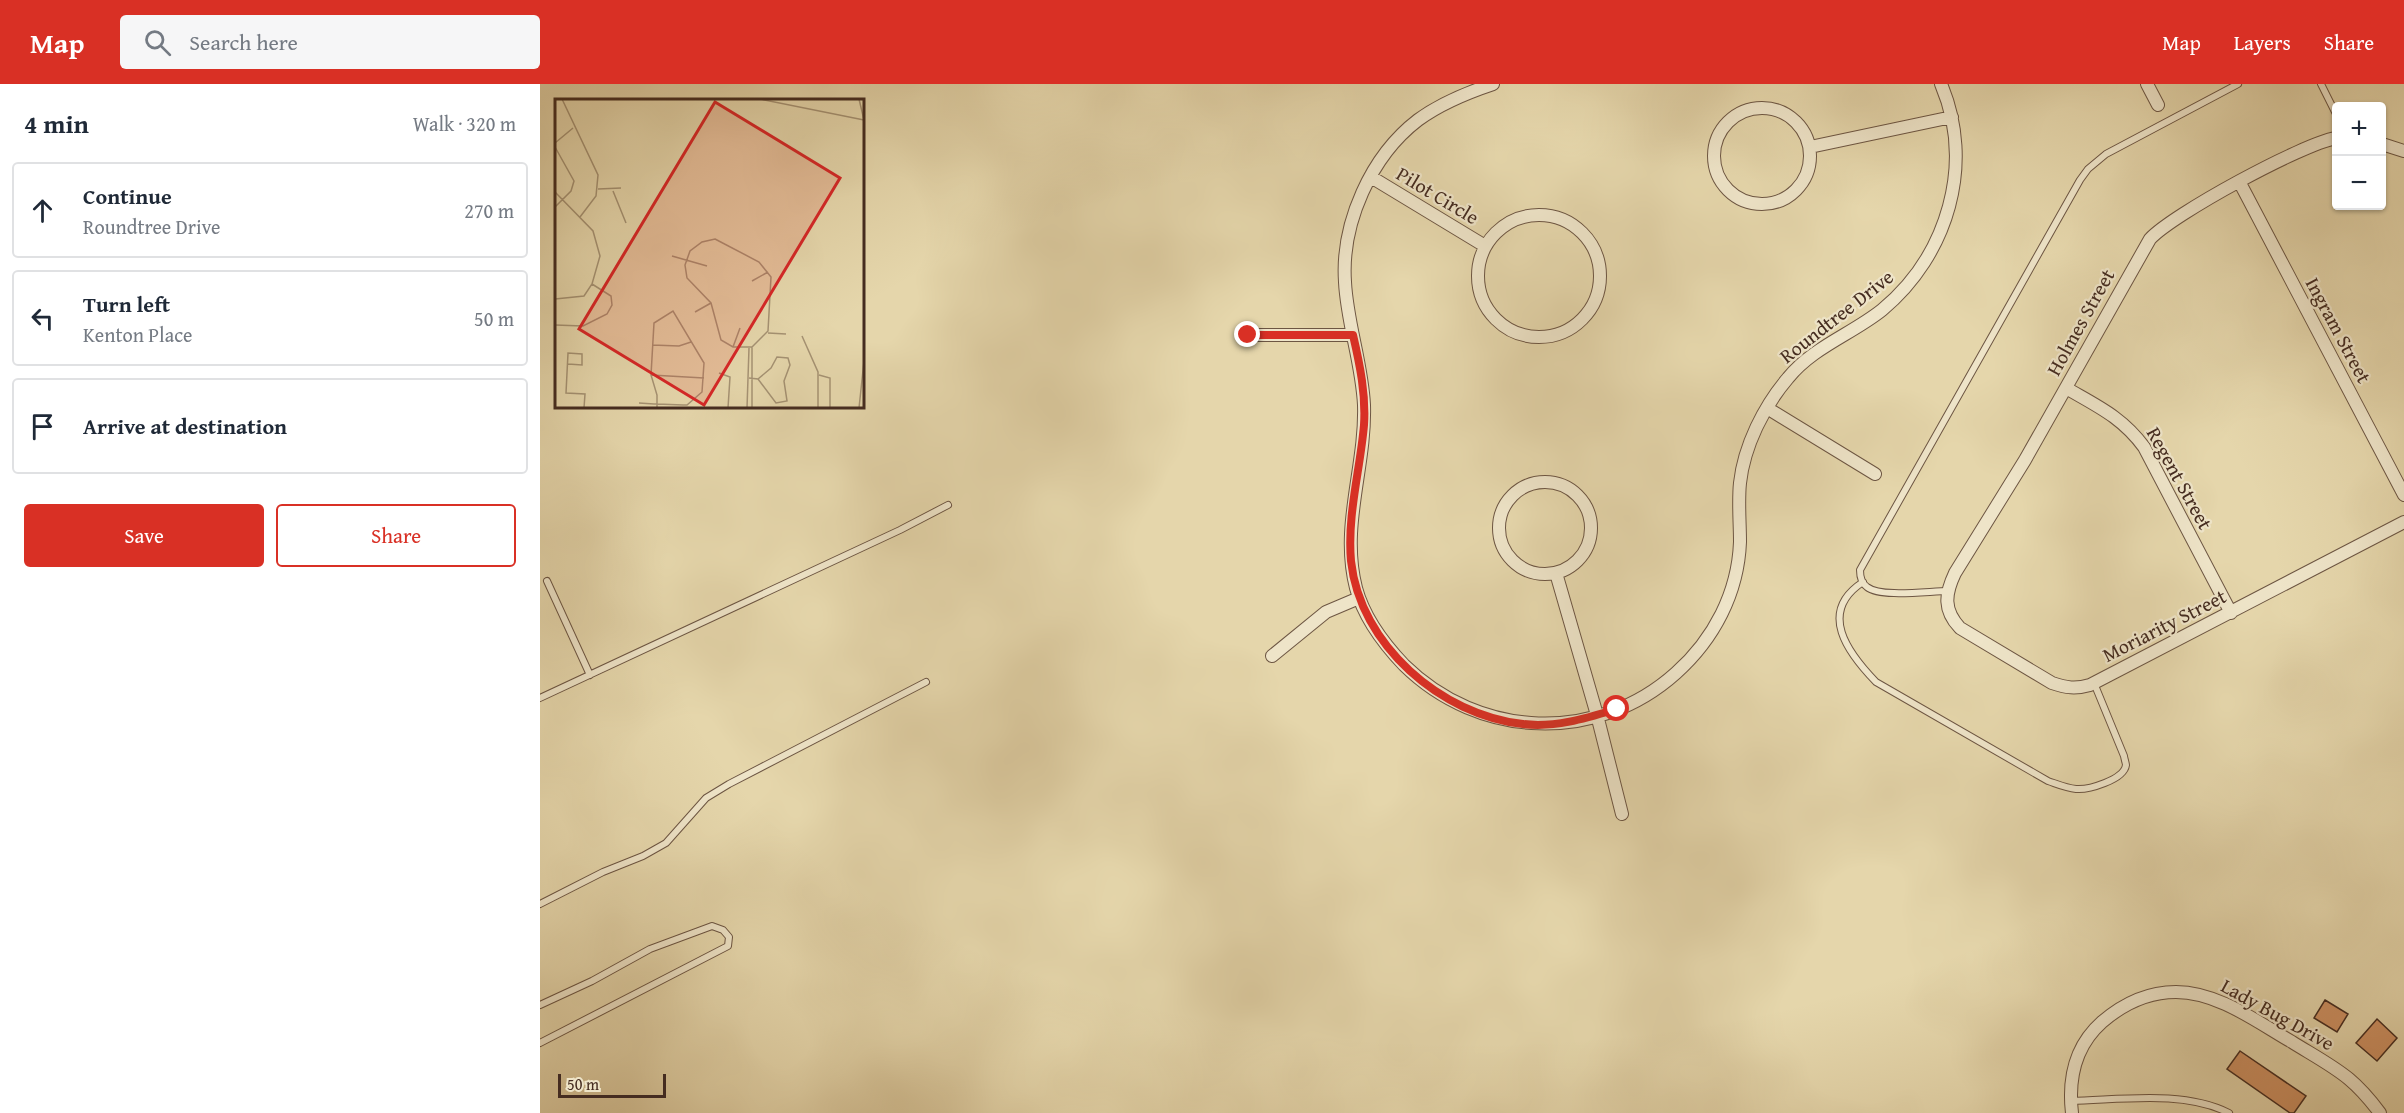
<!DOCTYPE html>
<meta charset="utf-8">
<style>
:root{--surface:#fff;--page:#f6f6f7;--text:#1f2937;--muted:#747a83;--line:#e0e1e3;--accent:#d93025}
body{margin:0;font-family:"Gentium Book Plus",serif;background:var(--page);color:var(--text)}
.controls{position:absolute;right:18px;top:18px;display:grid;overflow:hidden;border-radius:6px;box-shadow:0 2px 4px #0004}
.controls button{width:54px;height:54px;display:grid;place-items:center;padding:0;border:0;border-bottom:2px solid var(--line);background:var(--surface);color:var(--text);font:30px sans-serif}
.scale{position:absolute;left:18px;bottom:15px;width:108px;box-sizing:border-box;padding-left:6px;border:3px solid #452c20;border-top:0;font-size:16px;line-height:21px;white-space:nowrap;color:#452c20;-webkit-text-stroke:4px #eee4c8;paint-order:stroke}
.stop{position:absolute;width:18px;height:18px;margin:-14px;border:4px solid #d93025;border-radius:50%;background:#fff}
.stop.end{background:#d93025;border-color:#fff;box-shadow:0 2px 6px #0008}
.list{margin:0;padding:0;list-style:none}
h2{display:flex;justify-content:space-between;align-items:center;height:78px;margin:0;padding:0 24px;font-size:26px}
h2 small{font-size:20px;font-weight:400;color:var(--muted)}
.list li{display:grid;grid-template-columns:39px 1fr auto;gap:18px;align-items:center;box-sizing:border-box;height:96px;margin:0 12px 12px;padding:0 12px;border:2px solid var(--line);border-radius:6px}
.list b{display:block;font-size:22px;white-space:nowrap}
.list p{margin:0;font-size:20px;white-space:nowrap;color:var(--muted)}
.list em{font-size:20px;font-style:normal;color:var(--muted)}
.actions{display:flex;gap:12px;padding:18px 24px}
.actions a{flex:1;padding:14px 0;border:2px solid var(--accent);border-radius:6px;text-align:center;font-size:21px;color:var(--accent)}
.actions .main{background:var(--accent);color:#fff}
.icon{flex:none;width:33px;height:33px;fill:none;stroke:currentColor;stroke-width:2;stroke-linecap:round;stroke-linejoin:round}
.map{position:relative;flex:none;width:1864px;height:1029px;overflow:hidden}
header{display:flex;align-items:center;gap:36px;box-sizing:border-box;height:84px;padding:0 30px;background:var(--accent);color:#fff}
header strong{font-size:28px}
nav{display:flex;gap:33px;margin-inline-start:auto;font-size:21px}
.search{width:420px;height:54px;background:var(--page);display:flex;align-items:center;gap:15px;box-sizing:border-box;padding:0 21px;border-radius:6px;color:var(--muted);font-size:22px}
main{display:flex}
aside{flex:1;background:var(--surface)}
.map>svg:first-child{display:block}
.building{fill:#ce9163;stroke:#452c20;stroke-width:1.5}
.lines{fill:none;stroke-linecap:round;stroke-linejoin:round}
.lane-casing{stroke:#6d5643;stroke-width:8}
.street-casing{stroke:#6d5643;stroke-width:14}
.lane{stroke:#eee4c8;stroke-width:6}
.street{stroke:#eee4c8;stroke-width:12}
.route{stroke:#d93025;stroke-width:8}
.labels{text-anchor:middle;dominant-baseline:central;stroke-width:4.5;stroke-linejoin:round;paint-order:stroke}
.street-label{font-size:20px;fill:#452c20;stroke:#eee4c8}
.inset-road{fill:none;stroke:#a59273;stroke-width:1.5}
.view{fill:#d62828;fill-opacity:0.15;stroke:#d62828;stroke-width:3}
.inset-edge{fill:none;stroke:#452c20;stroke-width:3}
</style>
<header>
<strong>Map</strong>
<div class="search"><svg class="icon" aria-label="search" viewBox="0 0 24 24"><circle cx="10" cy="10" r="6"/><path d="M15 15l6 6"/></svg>Search here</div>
<nav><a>Map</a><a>Layers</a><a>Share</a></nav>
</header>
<main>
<aside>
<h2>4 min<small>Walk · 320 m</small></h2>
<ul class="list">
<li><svg class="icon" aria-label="ahead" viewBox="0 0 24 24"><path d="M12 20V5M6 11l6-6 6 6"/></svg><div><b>Continue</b><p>Roundtree Drive</p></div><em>270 m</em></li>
<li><svg class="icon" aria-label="left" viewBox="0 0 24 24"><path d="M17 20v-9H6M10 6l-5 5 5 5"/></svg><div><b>Turn left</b><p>Kenton Place</p></div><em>50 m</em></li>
<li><svg class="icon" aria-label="arrive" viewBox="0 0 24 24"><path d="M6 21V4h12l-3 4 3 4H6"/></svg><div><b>Arrive at destination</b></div></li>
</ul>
<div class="actions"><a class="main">Save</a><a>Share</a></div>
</aside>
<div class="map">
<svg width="1864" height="1029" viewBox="0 0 1864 1029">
<rect width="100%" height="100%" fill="#e5d6ab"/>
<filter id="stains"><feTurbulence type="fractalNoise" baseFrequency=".00333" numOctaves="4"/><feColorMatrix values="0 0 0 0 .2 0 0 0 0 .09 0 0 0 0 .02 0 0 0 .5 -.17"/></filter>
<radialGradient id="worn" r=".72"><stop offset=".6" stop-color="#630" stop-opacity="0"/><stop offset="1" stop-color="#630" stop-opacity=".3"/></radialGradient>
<!-- building -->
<path class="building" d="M1785,916l23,14 -11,18 -23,-14z
M1837,935l20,19 -20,23 -21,-18z
M1700,967l66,45 -12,17h-4l-63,-44z"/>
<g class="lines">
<!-- lane casing -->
<g class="lane-casing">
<path id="lane" d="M1781,0l15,30
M7,497l43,94
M1323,498c-46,30 -15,71 13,100l172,99c9,3 18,7 28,8 12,1 48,-9 50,-24 0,-1 -2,-8 -2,-9l-30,-73
M1408,507c-19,0 -67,7 -81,-4 -6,-4 -7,-10 -7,-17l220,-390 8,-11 18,-15 132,-70
M0,614l360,-168 48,-25
M0,820l63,-32 40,-16 23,-13 40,-45 23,-14 197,-102
M0,921l52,-24 58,-32 62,-23 11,4 6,7 -1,9 -188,97
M1531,1017c50,-1 112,-11 158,12"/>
</g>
<!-- street casing -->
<g class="street-casing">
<path id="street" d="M953,0c-27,9 -52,19 -75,36 -47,36 -77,103 -73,162 2,41 17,81 19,123 2,62 -24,121 -8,183 8,30 27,55 48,77 75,74 193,79 272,8 38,-34 62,-80 64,-131 0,-20 -2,-40 0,-59 4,-37 24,-77 48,-105 25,-31 64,-44 94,-68 66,-55 93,-146 59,-226
M1607,0l11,21
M1174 72a48 48 0 1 1 96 0a48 48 0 1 1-96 0Z
M1796,54c-34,6 -163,76 -186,101l-125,221 -70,113c-10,21 -12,37 5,55l92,55c14,5 24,6 38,2l314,-163
M1842,60l22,7
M1270,63l142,-30
M831,93l114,69
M1700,99l164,312
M938 192a61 61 0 1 1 122 0a61 61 0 1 1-122 0Z
M708,251h105
M1526,304c31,18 56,29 78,59l87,166
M1227,324l108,66
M959 444a46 46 0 1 1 92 0a46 46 0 1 1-92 0Z
M1016,489l41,142 25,99
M732,572l54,-44 33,-14
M1532,1029c-4,-35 3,-67 30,-91 21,-18 46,-30 74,-30 42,0 81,30 116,50 19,12 40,23 57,37 12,10 22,22 31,34"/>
</g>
<!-- lane -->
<use href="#lane" class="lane"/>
<!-- street -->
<use href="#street" class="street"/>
</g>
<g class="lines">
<!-- route -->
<path class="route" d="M708,251h105c7,30 13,60 11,90 -4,46 -17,90 -13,136 9,84 90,154 172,163 32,4 64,-6 94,-15"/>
</g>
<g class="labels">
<!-- street labels -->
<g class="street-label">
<text transform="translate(898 111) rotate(31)">Pilot Circle</text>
<text transform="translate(1296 232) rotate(-38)">Roundtree Drive</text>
<text transform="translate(1540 238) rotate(-61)">Holmes Street</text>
<text transform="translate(1799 246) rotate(62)">Ingram Street</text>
<text transform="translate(1640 394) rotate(61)">Regent Street</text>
<text transform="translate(1624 541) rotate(-27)">Moriarity Street</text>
<text transform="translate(1738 930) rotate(29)">Lady Bug Drive</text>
</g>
</g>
<!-- overview -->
<g transform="translate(15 15)">
<rect width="309" height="309" fill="#e5d6ab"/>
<path class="inset-road" d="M7,0l36,76 -2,21 -16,21M205,0l104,21M304,0l5,21M0,44l18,-15M0,48l19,34 -3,10 -16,16M43,90l23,-1M58,92l13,32M0,93l38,39 7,25 -8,28 -8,12 -29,3M160,140l44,23 12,15 -3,54 -16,16h-19l-12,-7 -10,-37 -24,-25 -2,-13 5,-14 12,-9zM117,157l35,10M197,182l16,-9M140,213l16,-9M0,226l28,1 24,-12 5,-9 -1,-9 -19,-12M213,234l18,1M247,237l16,36v36M97,246l27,1 12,-4M178,248l7,-19M13,265l14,1v-11l-14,-1 -2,40 19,1 -1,14M164,274l11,4 -2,31M96,276l53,3M264,276l11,3v30M194,279l9,1 18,24 11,-2 -3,-20 6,-16 -2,-7 -11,-1 -6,11 -13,11M84,304l15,1h3l26,1h4l15,-13 2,-29 -31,-52 -19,12 -3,52 6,20v13M192,309l2,-60M197,309v-61M304,309l5,-47"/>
<path class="view" d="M160,3l125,76 -136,227 -125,-76z"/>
<rect width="309" height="309" class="inset-edge"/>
</g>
<rect width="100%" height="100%" filter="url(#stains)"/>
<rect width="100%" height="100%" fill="url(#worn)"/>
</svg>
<div class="controls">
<button>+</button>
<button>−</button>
</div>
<div class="scale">50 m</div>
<div class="stop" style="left:1077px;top:625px"></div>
<div class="stop end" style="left:708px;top:251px"></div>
</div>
</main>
